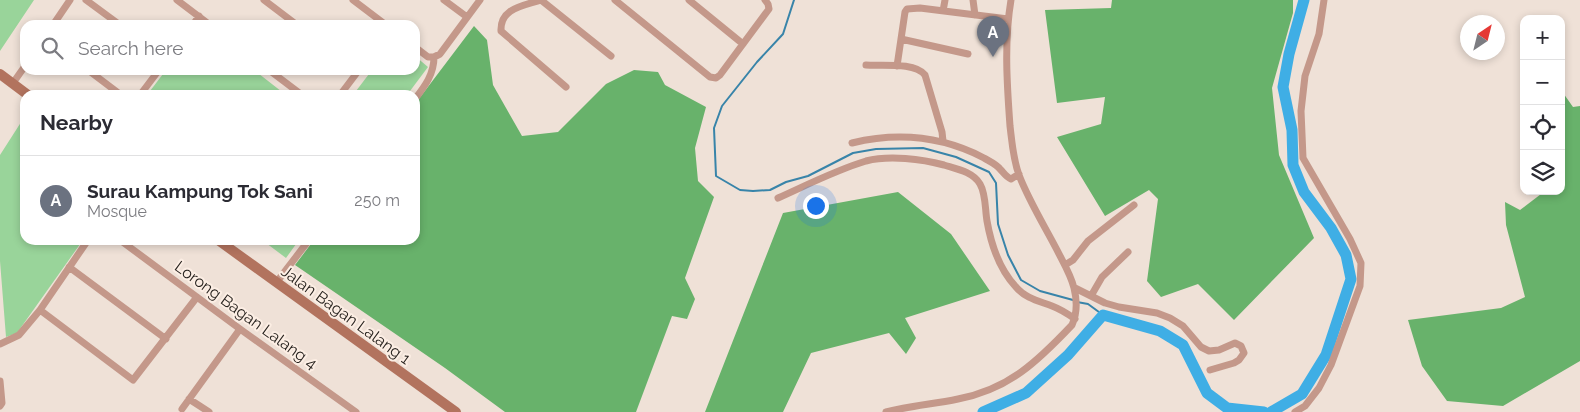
<!DOCTYPE html>
<meta charset="utf-8">
<style>
:root{--surface:#fff;--page:#f7f7f7;--text:#2b2b33;--muted:#7c7c81;--line:#e1e1e2;--accent:#224fbd}
body{margin:0;font-family:Raleway,sans-serif;background:var(--page);color:var(--text)}
.controls{position:absolute;right:15px;top:15px;display:grid;overflow:hidden;border-radius:10px;box-shadow:0 2px 8px #0003}
.controls button{width:45px;height:45px;display:grid;place-items:center;padding:0;border:0;border-bottom:1px solid var(--line);background:var(--surface);color:var(--text);font:25px sans-serif}
.compass{position:absolute;left:1460px;top:15px;width:45px;height:45px;border-radius:50%;background:var(--surface);box-shadow:0 2px 8px #0003;rotate:35deg}
.you{position:absolute;left:815px;top:205px;width:18px;height:18px;margin:-12px;border:4px solid #fff;border-radius:50%;background:#1a73e8;box-shadow:0 0 0 8px #1a73e833}
.badge{display:grid;place-items:center;width:32px;height:32px;border-radius:50%;background:var(--accent);color:#fff;font-size:16px;font-weight:700}
.pin{position:absolute;translate:-50% -41px;filter:drop-shadow(0 1px 2px #0008)}
.pin::after{content:'';position:absolute;top:26px;width:18px;height:15px;background:inherit;clip-path:polygon(0 0,100% 0,50% 100%)}
.list{margin:0;padding:0;list-style:none}
h2{display:flex;justify-content:space-between;align-items:center;height:65px;margin:0;padding:0 20px;font-size:21px}
h2 small{font-size:16px;font-weight:400;color:var(--muted)}
.list li{display:grid;grid-template-columns:32px 1fr auto;gap:15px;align-items:center;box-sizing:border-box;height:90px;padding:0 20px;border-top:1px solid var(--line)}
.list b{display:block;font-size:19px;white-space:nowrap}
.list p{margin:0;font-size:16px;white-space:nowrap;color:var(--muted)}
.list em{font-size:16px;font-style:normal;color:var(--muted)}
.icon{flex:none;width:28px;height:28px;fill:none;stroke:currentColor;stroke-width:2;stroke-linecap:round;stroke-linejoin:round}
.map{position:relative;flex:none;width:1580px;height:412px;overflow:hidden}
.search{position:absolute;background:var(--surface);box-shadow:0 2px 8px #0003;left:20px;top:20px;width:400px;height:55px;display:flex;align-items:center;gap:12px;box-sizing:border-box;padding:0 18px;border-radius:15px;color:var(--muted);font-size:19px}
.panel{position:absolute;background:var(--surface);box-shadow:0 2px 8px #0003;left:20px;top:90px;width:400px;height:155px;border-radius:15px}
.map>svg:first-child{display:block}
.green{fill:#99d49a}
.forest{fill:#68b26b}
.lines{fill:none;stroke-linecap:round;stroke-linejoin:round}
.stream{stroke:#3884a9;stroke-width:2}
.river{stroke:#3faee5;stroke-width:11}
.street{stroke:#c4988a;stroke-width:7}
.secondary{stroke:#b2735e;stroke-width:10}
.labels{text-anchor:middle;dominant-baseline:central;stroke-width:4;stroke-linejoin:round;paint-order:stroke}
.street-label{font-size:16px;fill:#26211d;stroke:#fceee4}
</style>
<div class="map">
<svg width="1580" height="412" viewBox="0 0 1580 412">
<rect width="100%" height="100%" fill="#efe1d7"/>
<!-- green -->
<path class="green" d="M0,0h34l-34,51z
M415,56l13,11 -21,28h-54l19,-25h43z
M166,70h88l32,25h-139z
M25,116v124h58l-66,93 -11,4 -6,-76v-106z
M262,240h37l-13,18z"/>
<!-- forest -->
<path class="forest" d="M1112,0h181v13l-21,75 7,67 35,83 -80,82 -36,-36 -37,13 -14,-16 11,-82 -9,-9 -44,26 -48,-79 44,-13 4,-27 -48,6 -12,-93 66,-2z
M474,26l13,14 6,45 29,51 36,-4 48,-48 28,-14 24,2 7,13 41,22 -11,41 3,33 16,16 -29,81 10,21 -8,20 -15,-3 -36,96h-131l-60,-44 -150,-103 19,-25h101v-136z
M1561,90l12,17 7,-1v255l-77,45 -56,-5 -25,-35 -14,-46 93,-12 24,-11 -19,-72 -1,-23 15,8 25,-19h16z
M898,192l53,42 39,57 -85,27 11,20 -10,16 -17,-21 -78,20 -28,59h-78l78,-199z"/>
<g class="lines">
<!-- stream -->
<path class="stream" d="M794,0l-11,34 -26,28 -35,44 -8,22 2,48 24,14 13,1 17,-1 16,-8 22,-6 45,-23 23,-4 47,-1 33,9 33,15 7,11 2,41 10,31 13,25 19,11 33,9
M1077,302l11,2 15,11"/>
<!-- river -->
<path class="river" d="M983,412l43,-19 42,-38 35,-40 57,16 23,14 24,48 20,15 37,4
M1271,412l31,-18 24,-39 25,-76 -5,-24 -15,-27 -27,-36 -11,-27 -1,-35 -9,-43 6,-33 15,-54"/>
<!-- street -->
<path class="street" d="M86,0l34,25
M177,0l33,25
M264,0l33,25
M353,0l33,25
M444,0l23,17
M541,0c-18,6 -41,8 -40,31l65,56
M541,0l70,56
M615,0l95,77 6,1 4,-3 49,-66 -1,-5 -3,-4
M689,0l54,44
M973,0l2,15
M943,11l2,-11
M53,25l17,-25
M193,25l6,-9
M901,39l67,15
M415,47l13,10h6
M434,57l6,-3 40,-54
M866,65c17,1 49,-3 59,10l17,57 1,9
M897,66l8,-54 2,-3 13,-1 88,11
M88,70l33,25
M269,70l33,25
M13,83l12,-17
M140,95l19,-25
M340,95l19,-25
M415,99c10,-13 19,-25 19,-42
M852,143c46,-11 90,-7 132,15 5,3 12,6 16,11 4,4 6,8 11,10l8,-5
M778,198c29,-13 58,-28 88,-37 23,-6 56,-2 78,4 13,4 29,7 36,19 6,10 5,26 7,37 4,23 13,49 29,66 9,11 23,14 36,19 8,3 16,8 23,13
M120,240l120,89 116,83
M1065,265l8,-5 15,-19 46,-36
M69,267l97,72
M276,283l33,-43
M1075,288l30,15 14,4 38,6 13,5 13,8 18,21 8,4 10,-1 16,-7 6,3 3,7 -5,7 -5,3 -24,7
M1091,296l11,-19 26,-25
M40,310l93,70 64,-83
M0,344l19,-9 21,-25 48,-70
M0,381l2,22 -2,3
M189,399l20,13
M182,409l58,-80
M886,412c24,-6 48,-8 72,-13 51,-10 79,-37 114,-74 5,-11 5,-25 2,-37 -3,-13 -11,-26 -17,-38 -13,-25 -28,-49 -38,-75 -6,-16 -7,-33 -9,-49 -3,-41 -6,-85 1,-126
M1295,412l10,-6 14,-18 12,-23 29,-79 1,-23 -11,-24 -47,-81 -2,-47 4,-35 14,-42 5,-34"/>
<!-- secondary -->
<path class="secondary" d="M0,74l28,21
M218,240l238,172"/>
</g>
<g class="labels">
<!-- street labels -->
<g class="street-label">
<text transform="translate(246 315) rotate(36)">Lorong Bagan Lalang 4</text>
<text transform="translate(346 315) rotate(36)">Jalan Bagan Lalang 1</text>
</g>
</g>
</svg>
<div class="controls">
<button>+</button>
<button>−</button>
<button><svg class="icon" aria-label="locate" viewBox="0 0 24 24"><circle cx="12" cy="12" r="6"/><path d="M12 2v4M12 18v4M2 12h4M18 12h4"/></svg></button>
<button><svg class="icon" aria-label="layers" viewBox="0 0 24 24"><path d="M12 4l9 5-9 5-9-5zM3 14l9 5 9-5"/></svg></button>
</div>
<svg class="compass" viewBox="-18 -18 36 36"><path d="M0-13l5 13h-10z" fill="#e53935"/><path d="M0 13l5-13h-10z" fill="#7c7c81"/></svg>
<div class="you"></div>
<div class="pin badge" style="left:993px;top:57px;background:#6b7280">A</div>
<div class="search"><svg class="icon" aria-label="search" viewBox="0 0 24 24"><circle cx="10" cy="10" r="6"/><path d="M15 15l6 6"/></svg>Search here</div>
<section class="panel">
<h2>Nearby<small></small></h2>
<ul class="list">
<li><span class="badge" style="background:#6b7280">A</span><div><b>Surau Kampung Tok Sani</b><p>Mosque</p></div><em>250 m</em></li>
</ul>
</section>
</div>
